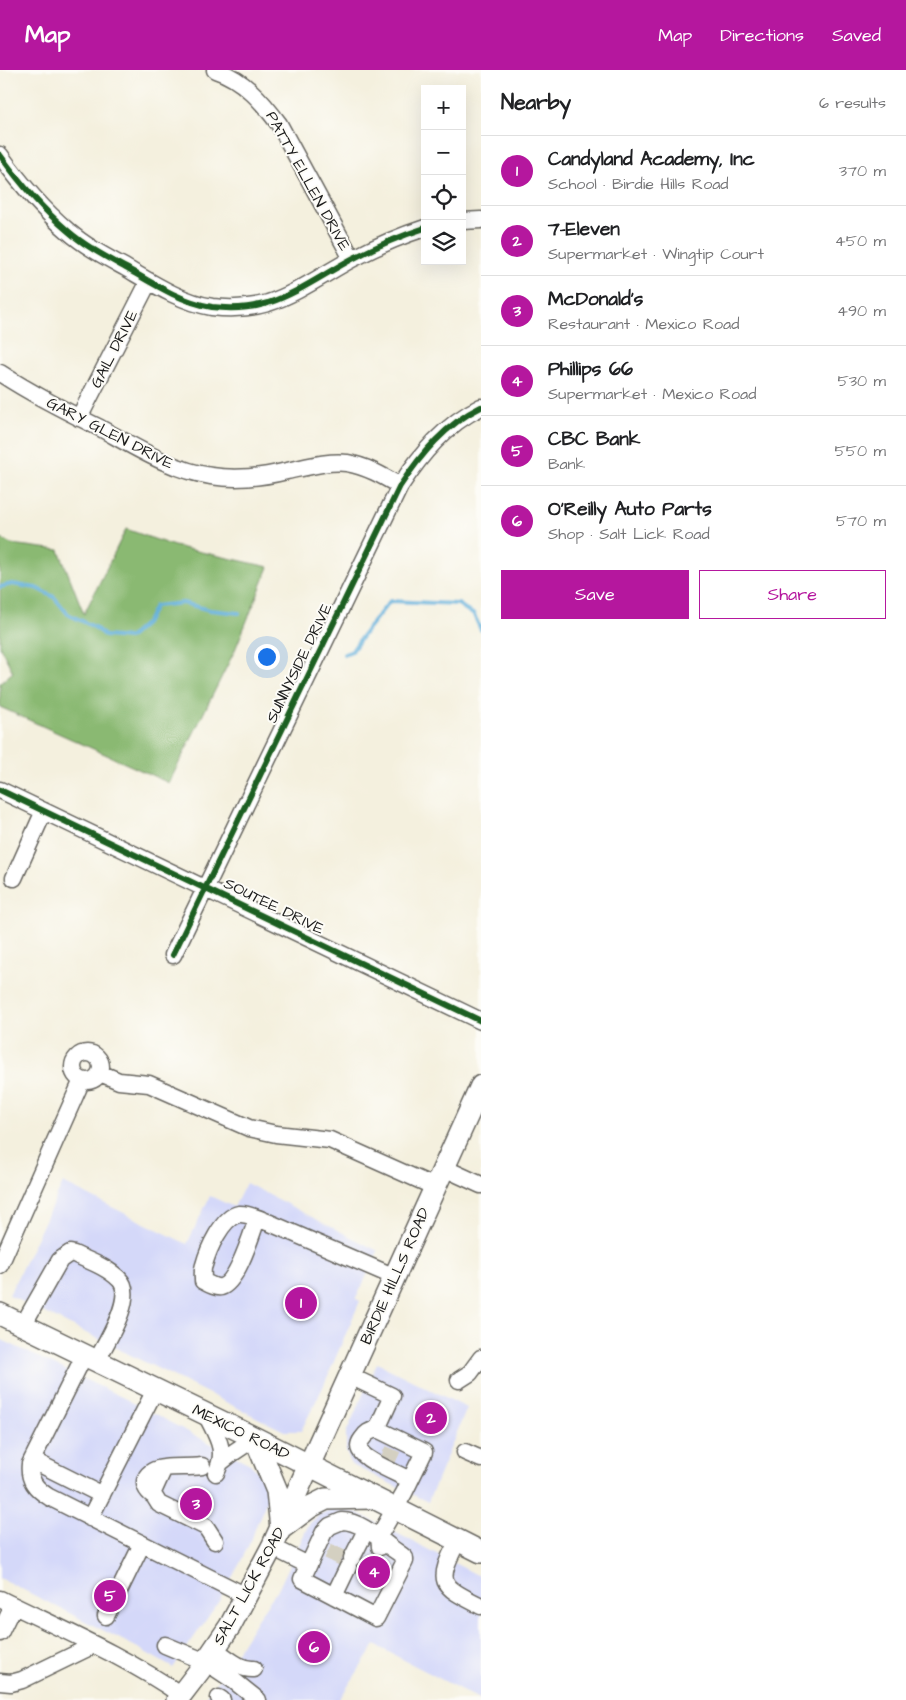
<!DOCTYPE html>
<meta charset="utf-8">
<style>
:root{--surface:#fff;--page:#f2f2f2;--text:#202124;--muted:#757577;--line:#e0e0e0;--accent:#b5179e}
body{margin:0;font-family:"Architects Daughter",sans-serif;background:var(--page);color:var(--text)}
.controls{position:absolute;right:15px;top:15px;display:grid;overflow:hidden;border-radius:0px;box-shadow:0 5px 20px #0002}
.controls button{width:45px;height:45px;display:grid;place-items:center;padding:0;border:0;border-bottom:1px solid var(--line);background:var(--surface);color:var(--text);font:25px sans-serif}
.you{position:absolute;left:266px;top:586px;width:18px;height:18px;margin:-12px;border:4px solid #fff;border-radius:50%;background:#1a73e8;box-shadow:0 0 0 8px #1a73e833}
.badge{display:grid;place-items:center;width:32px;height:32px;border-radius:50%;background:var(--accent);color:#fff;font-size:16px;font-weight:700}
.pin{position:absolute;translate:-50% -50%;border:2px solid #fff;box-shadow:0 1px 5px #0006}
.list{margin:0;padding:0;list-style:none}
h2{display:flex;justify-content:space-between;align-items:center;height:65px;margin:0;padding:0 20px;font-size:21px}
h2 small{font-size:16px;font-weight:400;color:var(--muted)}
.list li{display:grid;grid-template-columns:32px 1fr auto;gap:15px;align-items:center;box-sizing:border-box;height:70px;padding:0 20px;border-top:1px solid var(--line)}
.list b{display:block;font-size:19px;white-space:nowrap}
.list p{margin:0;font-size:16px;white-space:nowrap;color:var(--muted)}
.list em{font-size:16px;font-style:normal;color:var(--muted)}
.actions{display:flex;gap:10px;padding:15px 20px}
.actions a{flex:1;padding:11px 0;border:1px solid var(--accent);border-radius:0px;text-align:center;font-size:18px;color:var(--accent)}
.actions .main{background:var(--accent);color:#fff}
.icon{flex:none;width:28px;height:28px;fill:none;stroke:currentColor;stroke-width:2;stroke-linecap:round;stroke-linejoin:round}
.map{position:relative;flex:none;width:481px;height:1630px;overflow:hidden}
header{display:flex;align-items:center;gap:30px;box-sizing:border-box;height:70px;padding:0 25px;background:var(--accent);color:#fff}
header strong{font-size:24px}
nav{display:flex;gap:28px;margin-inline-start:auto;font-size:18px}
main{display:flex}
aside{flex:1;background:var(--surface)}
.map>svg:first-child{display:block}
.built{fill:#d4d8f9}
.forest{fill:#8ab972;stroke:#536a47}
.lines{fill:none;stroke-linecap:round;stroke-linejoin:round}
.stream{stroke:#60afda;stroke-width:4}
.minor-tunnel{stroke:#d4d0c1;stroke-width:16;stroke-dasharray:16 8;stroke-linecap:butt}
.minor-casing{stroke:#686660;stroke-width:19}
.major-casing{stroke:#686660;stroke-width:24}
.minor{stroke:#fff;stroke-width:16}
.major{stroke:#fff;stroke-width:21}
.cycleway-casing{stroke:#fdfcf7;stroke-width:9}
.cycleway{stroke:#1b5e20;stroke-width:6}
.labels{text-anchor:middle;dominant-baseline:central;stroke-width:4;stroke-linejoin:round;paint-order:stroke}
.street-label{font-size:16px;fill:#1c1c1c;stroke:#fdfcf7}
</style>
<header>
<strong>Map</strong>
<nav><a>Map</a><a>Directions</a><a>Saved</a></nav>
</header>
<main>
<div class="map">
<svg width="481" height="1630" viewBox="0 0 481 1630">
<rect width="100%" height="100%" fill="#fdfcf7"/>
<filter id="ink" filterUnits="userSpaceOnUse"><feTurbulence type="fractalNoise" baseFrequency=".02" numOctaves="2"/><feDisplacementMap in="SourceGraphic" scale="10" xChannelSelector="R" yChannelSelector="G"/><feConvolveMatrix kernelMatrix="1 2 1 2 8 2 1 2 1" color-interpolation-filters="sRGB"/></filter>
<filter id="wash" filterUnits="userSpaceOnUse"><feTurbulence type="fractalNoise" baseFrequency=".0096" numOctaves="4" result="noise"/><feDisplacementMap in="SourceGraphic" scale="20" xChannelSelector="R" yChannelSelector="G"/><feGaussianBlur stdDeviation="1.12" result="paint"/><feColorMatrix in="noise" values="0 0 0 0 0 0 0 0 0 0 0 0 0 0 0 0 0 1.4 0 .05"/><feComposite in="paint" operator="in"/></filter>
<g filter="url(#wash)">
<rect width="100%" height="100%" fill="#f4f0de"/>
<!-- built -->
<path class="built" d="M63,1113l124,61 23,-48 24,11 12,-24 132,68 -22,48 4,2 -37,86 -22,44h-17l-4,-2 -271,-134z
M0,1269l128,61 23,13 7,2 11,7 81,42 13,13 5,21 -11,25 -5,15 -13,27 -20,36 -46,67 -37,-21 -136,-69z
M377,1293l90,45 -39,94 -76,-37 -6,-13v-19z
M333,1439l23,3 125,65v123l-106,-55 -36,55h-136l24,-32 34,-55 18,-25 30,-64 11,-10z"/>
<!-- forest -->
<path class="forest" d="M126,459l48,17 95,21 -34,83 -66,133 -169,-76v-24l13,-11 -13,-25v-109l11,6 48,6 25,64z"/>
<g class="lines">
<!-- stream -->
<path class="stream" d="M0,517l12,-3 24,4 18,9 14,17 26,13 11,9 24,2 18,-16 8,-16 28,-3 27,7 29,3
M344,584l8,-3 13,-19 25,-31 68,3 16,11 7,15"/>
</g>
</g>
<g filter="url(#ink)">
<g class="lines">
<!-- minor-tunnel -->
<path class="minor-tunnel" d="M387,1392l6,-13
M328,1481l22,11"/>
<!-- minor casing -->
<g class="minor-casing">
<path id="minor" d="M215,0c28,9 47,31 64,54l73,135
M0,85c20,28 42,54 68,76 17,15 38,26 58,37 26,15 55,34 86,39 17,2 39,1 56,-4 30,-10 56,-29 84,-44 23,-12 48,-23 73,-31
M462,151l19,-1
M0,303c32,21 66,38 100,55 35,19 71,42 111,48 25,4 52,1 76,-5 20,-4 39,-10 60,-8 19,3 36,13 53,23
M79,348l70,-137
M0,720l481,231
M14,808l30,-67
M173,885l227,-469c21,-32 46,-62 81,-79
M73 997a14 14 0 1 1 28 0a14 14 0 1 1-28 0Z
M100,1003l19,8 30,3 100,44 27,6 54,6 105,47
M444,1098l37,17
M257,1149c-5,14 -20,64 -36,68 -6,1 -12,-3 -18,-6 0,-6 -1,-12 1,-16 4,-15 18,-48 35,-51 9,-1 23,6 31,9l125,54
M0,1195l82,-185
M23,1255l37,-65 10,-7 4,1c15,7 33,13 45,25 18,17 -14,65 -23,83
M84,1286l-54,108c-2,16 6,25 19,33l197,99
M350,1306l42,20 -15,33 47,23 -20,41 -25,43 1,11
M459,1310l11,-7 11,-15
M206,1344c10,22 22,35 10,59
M377,1359c-8,2 -11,4 -15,10 -3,4 -4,7 -2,11 5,11 39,24 50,30
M465,1382l16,7
M32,1390l70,35
M220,1393l14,-11 21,-14
M202,1396c-14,2 -25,0 -38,2l-11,24 1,4 5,8 47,23 9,14
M154,1426c-17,-11 -8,-27 10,-28
M90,1448l65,-128
M342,1451c17,0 34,15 47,25 6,5 11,7 16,12v3l-29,57 -74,-39 22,-47 6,-6z
M458,1470c-22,43 -19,45 23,66
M272,1477l36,18
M352,1488l14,-28
M118,1523l24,-49
M334,1526l14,-29
M0,1529c61,30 125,57 181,96
M106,1546l5,-10
M0,1563l13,-27
M165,1575l41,17 27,18 25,20
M214,1579c13,8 25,21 40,20
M0,1612l11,1 11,-3 72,-35
M219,1628l3,2"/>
</g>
<!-- major casing -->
<g class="major-casing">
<path id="major" d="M0,1244l255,124 226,114
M255,1368l22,53 4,38
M283,1457l27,-20 16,-8 45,-1
M177,1630l23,-30 30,-44 42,-79 209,-461"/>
</g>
<!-- minor -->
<use href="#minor" class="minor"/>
<!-- major -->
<use href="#major" class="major"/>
<!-- cycleway casing -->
<g class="cycleway-casing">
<path id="cycleway" d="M0,85c20,28 42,54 68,76 17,15 38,26 58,37 26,15 55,34 86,39 17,2 39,1 56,-4 30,-10 56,-29 84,-44 23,-12 48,-23 73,-31
M0,720l481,231
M173,885l227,-469c21,-32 46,-62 81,-79"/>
</g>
<!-- cycleway -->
<use href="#cycleway" class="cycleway"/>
</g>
</g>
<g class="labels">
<!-- street labels -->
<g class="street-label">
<text transform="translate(308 111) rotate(61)">PATTY ELLEN DRIVE</text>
<text transform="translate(114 279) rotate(-63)">GAIL DRIVE</text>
<text transform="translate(110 363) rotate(27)">GARY GLEN DRIVE</text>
<text transform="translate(299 593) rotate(-64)">SUNNYSIDE DRIVE</text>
<text transform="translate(274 836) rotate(26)">SOUTEE DRIVE</text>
<text transform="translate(395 1206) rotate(-66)">BIRDIE HILLS ROAD</text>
<text transform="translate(241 1362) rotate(26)">MEXICO ROAD</text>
<text transform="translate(249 1516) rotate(-61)">SALT LICK ROAD</text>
</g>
</g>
</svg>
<div class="controls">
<button>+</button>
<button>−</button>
<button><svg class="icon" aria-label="locate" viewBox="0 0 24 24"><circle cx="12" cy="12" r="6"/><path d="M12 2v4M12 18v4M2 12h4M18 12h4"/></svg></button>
<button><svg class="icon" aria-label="layers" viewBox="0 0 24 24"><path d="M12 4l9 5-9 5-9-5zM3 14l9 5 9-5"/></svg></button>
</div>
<div class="you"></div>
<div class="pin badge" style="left:301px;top:1233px">1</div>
<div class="pin badge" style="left:431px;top:1348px">2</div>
<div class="pin badge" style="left:196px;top:1434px">3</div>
<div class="pin badge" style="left:374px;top:1502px">4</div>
<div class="pin badge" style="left:110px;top:1526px">5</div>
<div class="pin badge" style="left:314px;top:1577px">6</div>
</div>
<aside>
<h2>Nearby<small>6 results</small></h2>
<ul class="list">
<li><span class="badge">1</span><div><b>Candyland Academy, Inc</b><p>School · Birdie Hills Road</p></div><em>370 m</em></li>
<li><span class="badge">2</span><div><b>7-Eleven</b><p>Supermarket · Wingtip Court</p></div><em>450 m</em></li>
<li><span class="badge">3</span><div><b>McDonald's</b><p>Restaurant · Mexico Road</p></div><em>490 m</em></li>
<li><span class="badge">4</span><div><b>Phillips 66</b><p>Supermarket · Mexico Road</p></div><em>530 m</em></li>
<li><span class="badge">5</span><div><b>CBC Bank</b><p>Bank</p></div><em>550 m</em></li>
<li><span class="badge">6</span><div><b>O'Reilly Auto Parts</b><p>Shop · Salt Lick Road</p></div><em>570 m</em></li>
</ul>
<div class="actions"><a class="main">Save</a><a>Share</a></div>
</aside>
</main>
